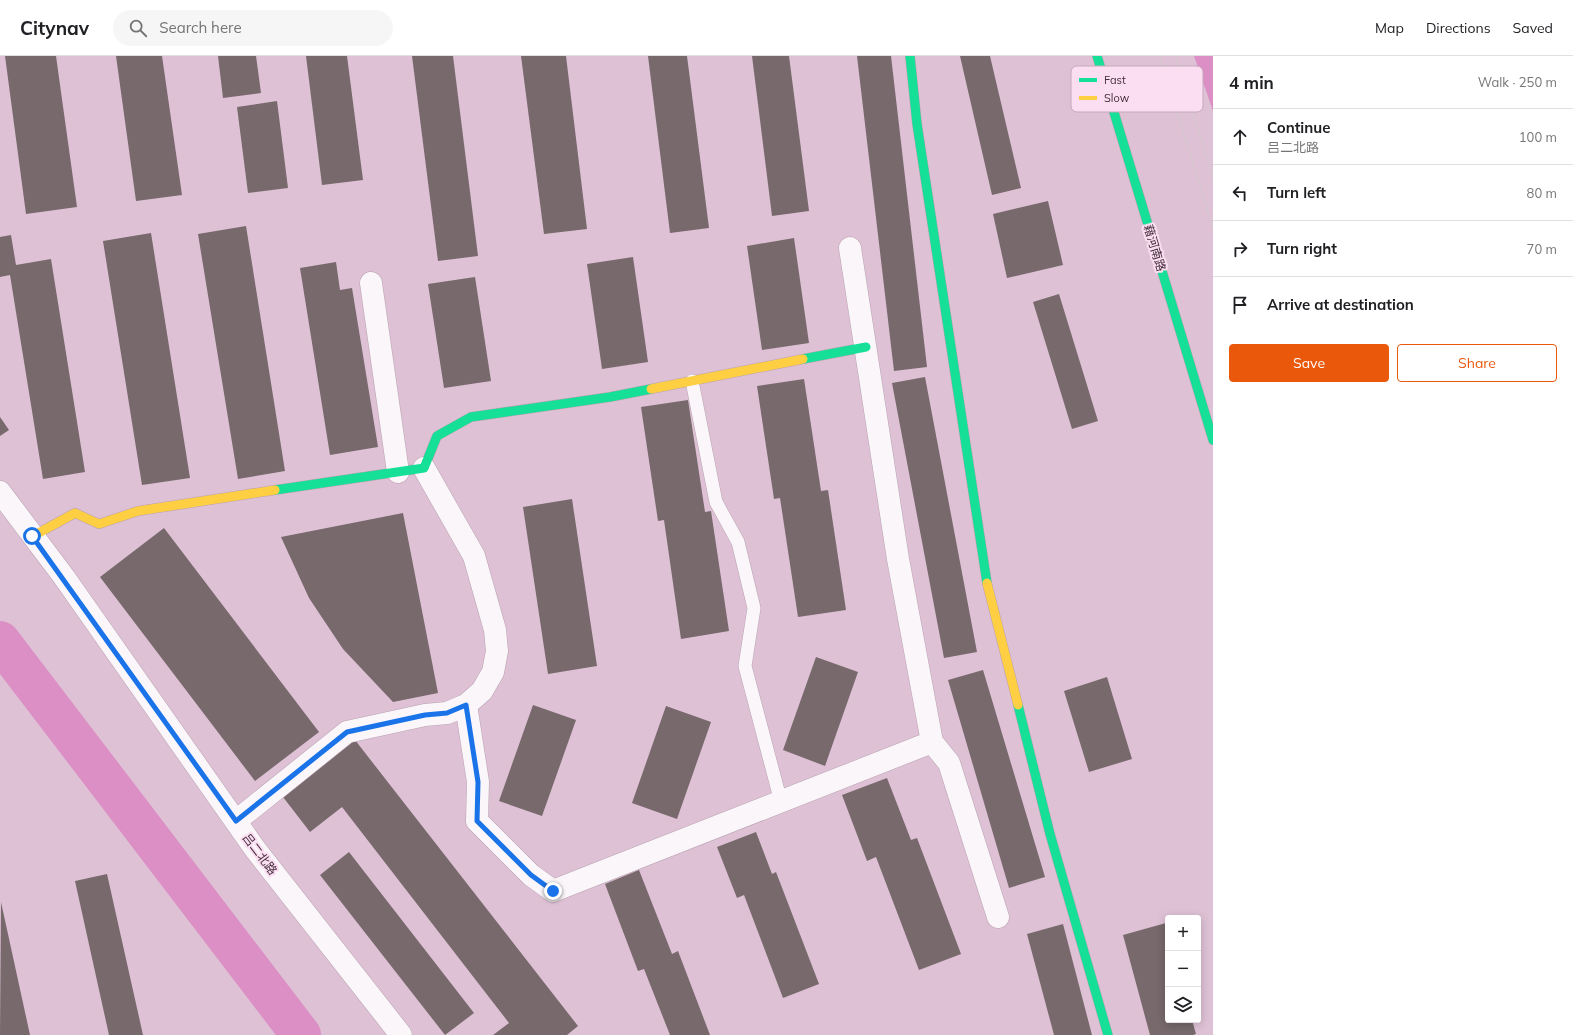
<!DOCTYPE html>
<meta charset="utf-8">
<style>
:root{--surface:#fff;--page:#f6f6f6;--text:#202124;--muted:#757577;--line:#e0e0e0;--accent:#ea580c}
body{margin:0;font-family:Mulish,"Noto Sans SC",sans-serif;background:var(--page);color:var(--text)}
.controls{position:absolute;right:12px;bottom:12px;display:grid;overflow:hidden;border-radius:4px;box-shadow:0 2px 10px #0003}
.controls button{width:36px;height:36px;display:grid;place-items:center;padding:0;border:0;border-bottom:1px solid var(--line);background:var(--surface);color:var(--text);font:20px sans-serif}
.stop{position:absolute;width:12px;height:12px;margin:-9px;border:3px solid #1a73e8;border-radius:50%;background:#fff}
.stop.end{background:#1a73e8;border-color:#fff;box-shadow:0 1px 4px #0008}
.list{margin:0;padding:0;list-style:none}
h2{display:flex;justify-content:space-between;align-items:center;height:52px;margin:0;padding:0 16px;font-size:17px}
h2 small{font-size:13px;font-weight:400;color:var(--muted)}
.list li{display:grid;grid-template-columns:26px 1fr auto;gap:12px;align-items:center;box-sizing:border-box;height:56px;padding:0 16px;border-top:1px solid var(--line)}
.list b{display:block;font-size:15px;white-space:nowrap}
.list p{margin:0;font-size:13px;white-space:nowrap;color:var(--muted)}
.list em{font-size:13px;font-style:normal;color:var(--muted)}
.actions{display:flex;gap:8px;padding:12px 16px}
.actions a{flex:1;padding:9px 0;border:1px solid var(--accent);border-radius:4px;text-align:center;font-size:14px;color:var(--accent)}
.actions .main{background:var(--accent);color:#fff}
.icon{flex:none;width:22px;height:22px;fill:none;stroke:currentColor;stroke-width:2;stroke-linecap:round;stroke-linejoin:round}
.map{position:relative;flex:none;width:1213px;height:979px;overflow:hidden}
header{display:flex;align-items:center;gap:24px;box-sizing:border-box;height:56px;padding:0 20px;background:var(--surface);border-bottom:1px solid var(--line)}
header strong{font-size:19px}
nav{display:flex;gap:22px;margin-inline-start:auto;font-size:14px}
.search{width:280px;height:36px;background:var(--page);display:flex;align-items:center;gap:10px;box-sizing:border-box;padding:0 14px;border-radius:22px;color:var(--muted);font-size:15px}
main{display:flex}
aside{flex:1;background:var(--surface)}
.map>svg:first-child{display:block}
.water{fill:#db8fc5}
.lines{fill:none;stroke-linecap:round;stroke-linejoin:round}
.river{stroke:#db8fc5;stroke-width:40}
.building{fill:#77696c}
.lane-casing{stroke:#b9a2b2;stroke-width:14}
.street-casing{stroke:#b9a2b2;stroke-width:23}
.fast-casing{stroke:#b9a2b2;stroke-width:10}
.slow-casing{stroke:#b9a2b2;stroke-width:10}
.lane{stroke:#faf6f9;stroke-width:13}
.street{stroke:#faf6f9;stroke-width:22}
.fast{stroke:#16e098;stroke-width:9}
.slow{stroke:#ffcf43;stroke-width:9}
.tram{stroke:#d2cacf;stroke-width:1}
.route{stroke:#1a73e8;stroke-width:5}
.labels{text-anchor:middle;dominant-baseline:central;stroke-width:4;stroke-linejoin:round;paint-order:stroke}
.street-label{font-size:12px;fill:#432d3c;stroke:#fbdef1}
.key{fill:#fbdef1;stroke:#c4a9bb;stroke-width:1}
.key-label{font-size:11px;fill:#432d3c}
</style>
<header>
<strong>Citynav</strong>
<div class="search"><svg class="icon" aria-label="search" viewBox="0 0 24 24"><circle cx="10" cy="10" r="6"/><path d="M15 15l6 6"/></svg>Search here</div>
<nav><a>Map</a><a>Directions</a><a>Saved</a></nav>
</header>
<main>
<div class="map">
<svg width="1213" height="979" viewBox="0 0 1213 979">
<rect width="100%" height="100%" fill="#dec1d5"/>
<!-- water -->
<path class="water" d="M1194,0h19v55z"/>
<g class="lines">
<!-- river -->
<path class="river" d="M0,585l301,394"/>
</g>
<!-- building -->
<path class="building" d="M5,0h51l21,151 -51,7z
M116,0h46l20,139 -46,6z
M218,0h38l5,37 -38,5z
M306,0h41l16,124 -41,5z
M412,0h41l25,200 -40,5z
M521,0h45l21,173 -43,5z
M648,0h39l22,172 -39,5z
M752,0h37l20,155 -37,5z
M857,0h34l36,311 -33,4z
M960,0h30l31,132 -29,7z
M277,45l11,87 -40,5 -11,-86z
M1048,145l15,64 -56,13 -14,-64z
M246,170l39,245 -47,8 -40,-245z
M151,177l39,245 -48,7 -39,-244z
M11,179l5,30 35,-6 34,213 -42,7 -33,-204 -10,2v-40z
M794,182l15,105 -47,7 -15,-104z
M633,201l15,105 -46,7 -15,-105z
M336,206l4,28 12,-2 26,159 -48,8 -30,-187z
M475,221l16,104 -47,7 -16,-104z
M1059,238l39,127 -26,8 -39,-127z
M925,321l52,275 -33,6 -52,-275z
M804,323l17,112 7,-1 18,120 -48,7 -18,-119 -6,1 -17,-113z
M688,344l17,112 6,-1 18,120 -48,8 -17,-119 -6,1 -17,-114z
M0,361l9,13 -9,6z
M572,443l25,167 -49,8 -25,-167z
M403,457l35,180 -45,9 -50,-53 -34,-51 -28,-61z
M164,472l155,204 -64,49 -155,-204z
M816,601l42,15 -33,94 -42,-16z
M983,614l62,207 -36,11 -61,-208z
M1107,621l25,82 -43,13 -25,-81z
M533,649l43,15 -34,96 -43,-15z
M666,650l45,16 -34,97 -45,-16z
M355,684l223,286 -11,9h-74l16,-12 -167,-216 -32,25 -27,-35z
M887,722l24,62 6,-2 44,116 -42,16 -43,-113 -9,4 -25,-66z
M756,776l16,42 4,-2 43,112 -36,14 -39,-103 -7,3 -20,-51z
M349,796l125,161 -29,22 -125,-160z
M639,814l33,84 6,-3 32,84h-40l-26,-66 -6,2 -33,-87z
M107,818l36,161h-34l-34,-154z
M1,846l29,133h-30z
M1166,867l2,8v89h24l4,14 -3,1h-43l-27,-100z
M1063,868l29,111h-38l-27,-101z"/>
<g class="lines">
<!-- lane casing -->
<g class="lane-casing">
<path id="lane" d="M692,325l24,121 22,40 16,66 -9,58 36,136"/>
</g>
<!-- street casing -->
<g class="street-casing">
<path id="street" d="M850,192l48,311 34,183 17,21 49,154
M371,227l27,189
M0,436l64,85 191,272 146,186
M466,649l12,77 -1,39 54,54 22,16 379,-149
M236,765l111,-89 78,-17 22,-2 19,-8 16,-14 11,-19 4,-21 -2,-21 -21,-74 -50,-88"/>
</g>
<!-- fast casing -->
<g class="fast-casing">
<path id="fast" d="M910,0l7,68 70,459
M1097,0l116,384
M803,303l63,-12
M275,434l149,-22 13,-32 34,-19 139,-20 41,-8
M1018,649l32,129 58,201"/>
</g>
<!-- slow casing -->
<g class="slow-casing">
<path id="slow" d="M651,333l152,-30
M33,480l42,-23 24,11 39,-13 137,-21
M987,527l31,122"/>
</g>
<!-- lane -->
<use href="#lane" class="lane"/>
<!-- street -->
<use href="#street" class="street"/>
<!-- fast -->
<use href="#fast" class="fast"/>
<!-- slow -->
<use href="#slow" class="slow"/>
<!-- tram -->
<path class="tram" d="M1160,0l53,172
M1176,0l37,122"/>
</g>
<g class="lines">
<!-- route -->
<path class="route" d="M32,480l204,285 111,-89 78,-17 22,-2 19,-8 12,77 -1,39 54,54 22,16"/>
</g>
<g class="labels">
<!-- street labels -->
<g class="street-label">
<text transform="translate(1155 192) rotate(73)">藉河南路</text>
<text transform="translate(260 798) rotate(53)">吕二北路</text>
</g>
</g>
<!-- legend -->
<rect x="1071" y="10" width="132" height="46" rx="6" class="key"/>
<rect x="1079" y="22" width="18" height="4" fill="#16e098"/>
<rect x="1079" y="40" width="18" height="4" fill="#ffcf43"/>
<g class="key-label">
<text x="1104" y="28">Fast</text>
<text x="1104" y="46">Slow</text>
</g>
</svg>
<div class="controls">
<button>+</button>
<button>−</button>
<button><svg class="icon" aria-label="layers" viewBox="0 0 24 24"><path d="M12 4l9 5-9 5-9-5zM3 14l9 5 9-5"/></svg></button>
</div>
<div class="stop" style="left:32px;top:480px"></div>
<div class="stop end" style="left:553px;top:835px"></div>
</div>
<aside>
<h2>4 min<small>Walk · 250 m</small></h2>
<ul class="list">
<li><svg class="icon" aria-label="ahead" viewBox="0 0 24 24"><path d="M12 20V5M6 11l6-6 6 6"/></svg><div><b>Continue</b><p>吕二北路</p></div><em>100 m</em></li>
<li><svg class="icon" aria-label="left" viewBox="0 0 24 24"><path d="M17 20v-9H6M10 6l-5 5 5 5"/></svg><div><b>Turn left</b></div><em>80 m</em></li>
<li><svg class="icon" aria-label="right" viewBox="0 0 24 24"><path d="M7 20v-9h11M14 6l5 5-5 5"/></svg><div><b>Turn right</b></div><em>70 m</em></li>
<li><svg class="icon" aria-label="arrive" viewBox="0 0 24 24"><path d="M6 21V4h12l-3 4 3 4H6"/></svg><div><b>Arrive at destination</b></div></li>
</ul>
<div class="actions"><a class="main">Save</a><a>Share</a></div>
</aside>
</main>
